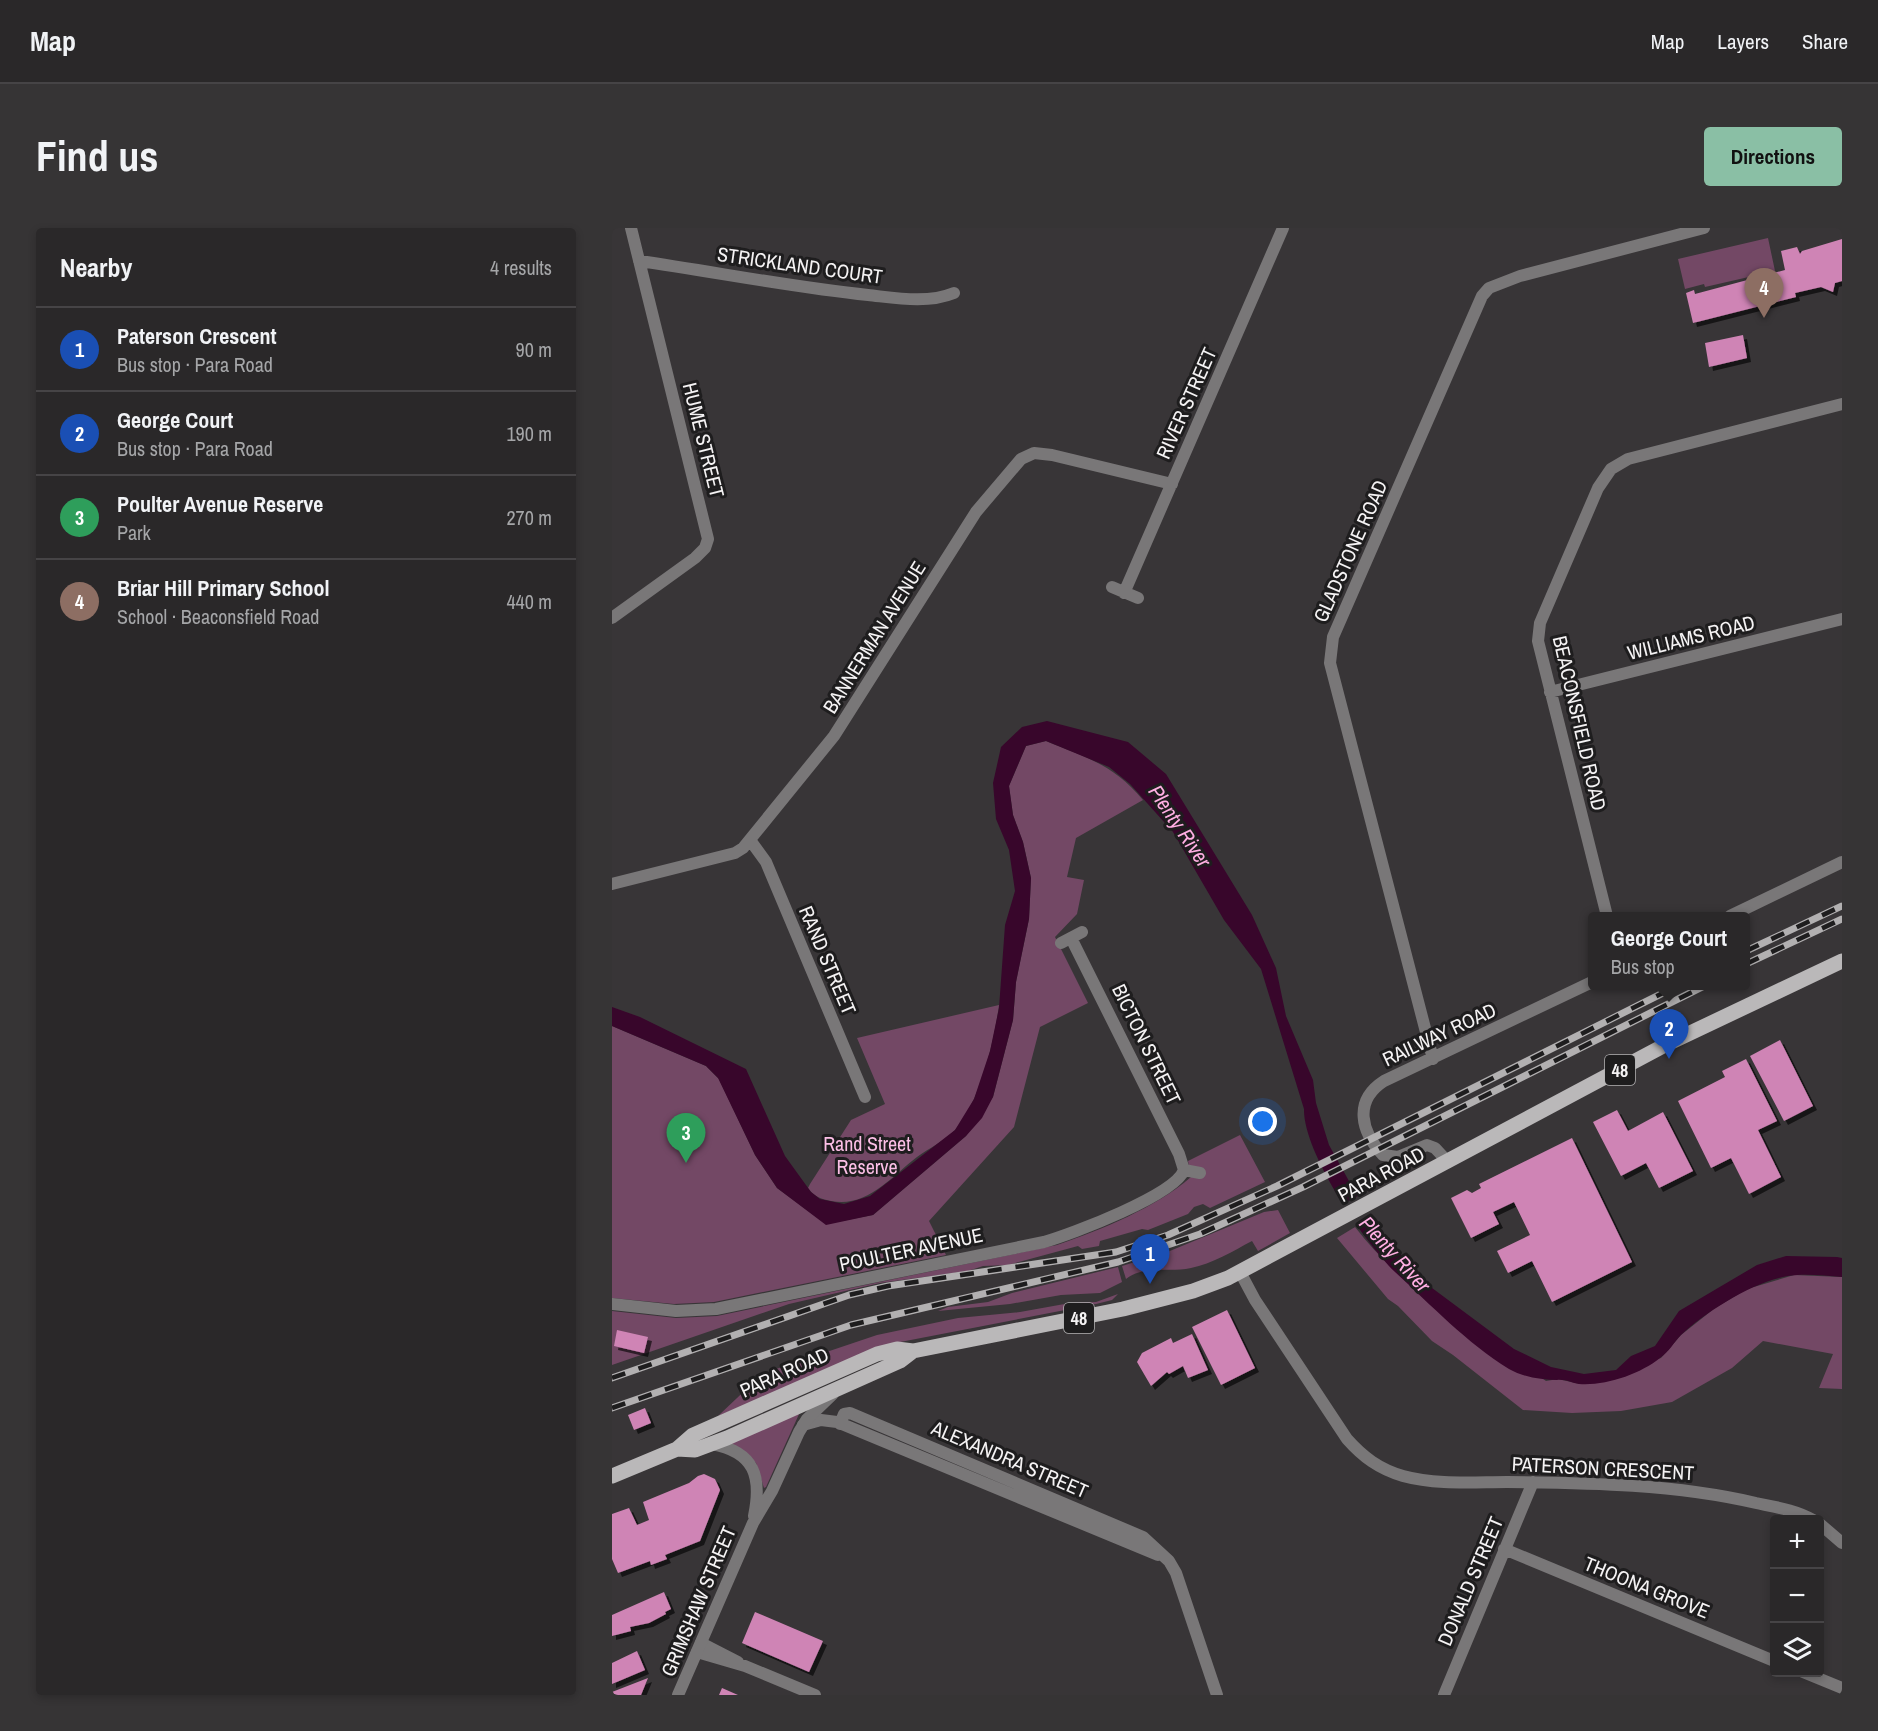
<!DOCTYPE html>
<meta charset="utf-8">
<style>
:root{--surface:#2a2829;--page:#363435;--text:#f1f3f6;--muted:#a5a6a8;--line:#464446;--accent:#8abfa5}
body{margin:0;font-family:"Archivo Narrow",sans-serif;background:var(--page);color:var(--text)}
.controls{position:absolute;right:18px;bottom:18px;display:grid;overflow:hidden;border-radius:6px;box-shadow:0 3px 9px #0003}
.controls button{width:54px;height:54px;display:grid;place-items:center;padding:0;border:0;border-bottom:2px solid var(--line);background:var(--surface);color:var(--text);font:30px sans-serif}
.you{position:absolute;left:651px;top:894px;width:21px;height:21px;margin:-15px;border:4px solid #fff;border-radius:50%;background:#1a73e8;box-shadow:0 0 0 9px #1a73e833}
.badge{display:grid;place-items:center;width:39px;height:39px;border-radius:50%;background:var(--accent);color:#fff;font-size:20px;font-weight:700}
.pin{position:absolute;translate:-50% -50px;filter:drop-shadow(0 2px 3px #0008)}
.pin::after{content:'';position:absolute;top:32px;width:21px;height:18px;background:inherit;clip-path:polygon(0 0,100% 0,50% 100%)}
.popup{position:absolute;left:976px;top:684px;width:162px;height:78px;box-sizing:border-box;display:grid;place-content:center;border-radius:6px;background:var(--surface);filter:drop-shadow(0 2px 4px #0005);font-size:20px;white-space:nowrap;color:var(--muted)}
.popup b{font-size:22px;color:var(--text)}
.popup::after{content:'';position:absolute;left:50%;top:100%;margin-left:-12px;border:12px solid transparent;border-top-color:var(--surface)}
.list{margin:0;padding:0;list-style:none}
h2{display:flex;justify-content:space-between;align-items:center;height:78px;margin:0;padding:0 24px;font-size:26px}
h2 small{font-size:20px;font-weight:400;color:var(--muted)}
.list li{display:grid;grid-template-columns:39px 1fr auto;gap:18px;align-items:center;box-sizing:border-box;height:84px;padding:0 24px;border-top:2px solid var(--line)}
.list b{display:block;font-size:22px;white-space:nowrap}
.list p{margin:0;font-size:20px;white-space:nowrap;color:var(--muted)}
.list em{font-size:20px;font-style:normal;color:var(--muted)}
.icon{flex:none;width:33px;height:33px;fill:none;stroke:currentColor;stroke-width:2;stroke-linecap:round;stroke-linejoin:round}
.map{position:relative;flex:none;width:1230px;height:1467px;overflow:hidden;border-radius:6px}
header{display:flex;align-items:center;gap:36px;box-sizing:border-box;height:84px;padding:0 30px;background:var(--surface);border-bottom:2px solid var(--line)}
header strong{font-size:28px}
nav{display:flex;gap:33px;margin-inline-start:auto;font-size:21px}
.intro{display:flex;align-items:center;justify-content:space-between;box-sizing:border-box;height:144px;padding:0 36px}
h1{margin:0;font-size:42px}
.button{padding:15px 27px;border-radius:6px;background:var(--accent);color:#111;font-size:21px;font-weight:700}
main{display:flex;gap:36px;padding:0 36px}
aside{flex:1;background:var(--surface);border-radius:6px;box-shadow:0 3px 9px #0003}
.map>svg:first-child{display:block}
.green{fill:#734865}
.water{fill:#38062b}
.pier{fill:#383537}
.building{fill:#cf84b5;filter:url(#shadow)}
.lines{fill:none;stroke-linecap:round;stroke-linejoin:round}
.minor{stroke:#797778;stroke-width:12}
.tertiary{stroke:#797778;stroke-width:12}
.primary{stroke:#bab8b9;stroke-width:15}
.rail-casing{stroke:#b2b0b1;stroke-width:7}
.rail{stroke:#1e1d1e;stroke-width:4.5;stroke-dasharray:14;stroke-linecap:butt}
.labels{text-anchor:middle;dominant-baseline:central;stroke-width:6;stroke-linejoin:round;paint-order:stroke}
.shield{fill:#1e1d1e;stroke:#b4b3b4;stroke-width:1.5}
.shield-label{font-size:18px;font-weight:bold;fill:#f5f3f4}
.street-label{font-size:20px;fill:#f5f3f4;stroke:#1e1d1e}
.park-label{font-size:20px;fill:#fcbfe6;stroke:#1e1d1e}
.water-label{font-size:21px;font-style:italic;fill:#ffafe3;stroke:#1e1d1e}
</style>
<header>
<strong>Map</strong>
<nav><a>Map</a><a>Layers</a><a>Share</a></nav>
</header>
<div class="intro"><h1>Find us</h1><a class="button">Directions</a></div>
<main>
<aside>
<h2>Nearby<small>4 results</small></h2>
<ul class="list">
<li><span class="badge" style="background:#1a4fb4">1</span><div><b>Paterson Crescent</b><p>Bus stop · Para Road</p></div><em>90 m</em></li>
<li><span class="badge" style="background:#1a4fb4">2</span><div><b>George Court</b><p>Bus stop · Para Road</p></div><em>190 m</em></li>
<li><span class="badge" style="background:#2e9e5b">3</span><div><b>Poulter Avenue Reserve</b><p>Park</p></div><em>270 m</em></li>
<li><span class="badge" style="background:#8d6e63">4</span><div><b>Briar Hill Primary School</b><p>School · Beaconsfield Road</p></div><em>440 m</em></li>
</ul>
</aside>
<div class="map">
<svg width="1230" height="1467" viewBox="0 0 1230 1467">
<defs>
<filter id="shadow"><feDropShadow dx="4" dy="4" stdDeviation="0" flood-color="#0009"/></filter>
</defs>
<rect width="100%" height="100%" fill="#383537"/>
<!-- green -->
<path class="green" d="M1156,10l7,33 -70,16 -1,-3 -19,5 -7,-30z
M434,513c41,17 67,23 97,59l-67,38 -9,39 17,3 -7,34 -22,23 33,66 -48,24 -26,100 -85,94 17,34 -232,47 -40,2 -62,-6v-272l94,40 13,13 36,76 22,33 49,36 47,-9 93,-79 27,-39 20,-77 3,-38 13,-63 2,-41 -8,-36 -10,-27 -4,-29 17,-40z
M387,777c-5,37 -19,97 -44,125 -10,11 -26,18 -38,27 -26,20 -50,51 -86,44 -9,-2 -17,-4 -23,-13l2,-4 41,-64 34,-16 -28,-66z
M628,907l25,47 -55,26 -7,-4 -9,3 -6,7 -40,16 -6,-1 -42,12 -1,5 -17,3 -4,-3 -70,19 -25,1 -15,5 -88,12 -91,21 -177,61v-54l64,7 41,-2 340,-71c46,-16 98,-37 134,-68l-3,-16z
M666,982l12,23 -32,18 -6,-10c-19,10 -40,23 -61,27 -23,5 -45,-4 -65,11l-4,-13 32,-10 8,3 3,-6 99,-41z
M743,999c50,65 124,107 191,154l12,-2 22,5 81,-26 20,-23 34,-27 32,-19 47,-14 48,2v112l-23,-1 14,-34 -70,-13 -31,27 -60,34 -51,9 -49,2 -49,-3 -70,-55 -21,-14 -34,-35 -10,-7 -51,-61z
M506,1039l4,15 -22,11 -39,2 -51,9 -72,7 10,-4 40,-5 24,-9z
M506,1066l-6,6 -16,4 -206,40 -172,72 38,-36 17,-10 104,-35 81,-17 62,-6 50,-9 26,-1z
M188,1184l-34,75 -2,1 -8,-25 -25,-20z"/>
<!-- water -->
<path class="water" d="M435,493l81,21 38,32 86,141 24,53 10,48 27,64 3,23 13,42 41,74 54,63 90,67 37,18 33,7 32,-4 15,-14 24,-10 24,-35 78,-46 29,-9 51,1 5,1v19c-15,-1 -30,-3 -45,-2 -37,2 -89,35 -116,60 -7,7 -12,17 -21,23 -20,16 -54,28 -81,26 -7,-1 -14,-5 -22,-4 -15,0 -34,-3 -48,-11 -42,-26 -78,-64 -114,-97 -31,-30 -92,-120 -91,-163l-43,-140 -37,-49 -51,-88 -43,-48 -21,-17 -63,-26 -20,5 -17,40 4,29 10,27 8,36 -2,41 -13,63 -3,38 -20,77 -11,21 -16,18 -93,79 -47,10 -49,-37 -22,-33 -37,-77 -12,-12 -94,-40v-19l28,10 106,52 39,87 26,36 9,7 24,5 26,-8 85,-66 19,-31 16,-48 9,-43 6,-83 10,-34 -6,-41 -13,-31 -3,-36 8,-36 21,-20z"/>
<!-- pier -->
<path class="pier" d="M748,967l13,22 -20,11 -13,-23z"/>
<!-- building -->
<path class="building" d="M1230,11v42l-7,2 -2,9 -12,-5 -26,6 1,4 -103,26 -7,-30 8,-3 1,4 90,-24 -4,-19 16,-4 3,7 2,-3z
M1131,107l4,23 -38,9 -4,-24z
M1168,812l33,66 -29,15 -34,-65z
M1134,831l31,62 -19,9 23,47 -32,17 -18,-36 -20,10 -33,-67 47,-24 -3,-6z
M1005,882l11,21 35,-19 30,59 -34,17 -13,-25 -25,13 -28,-54z
M960,910l60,124 -80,40 -20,-41 -24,12 -11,-22 33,-16 -16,-33 -21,10 6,12 -28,14 -20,-40 16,-8 5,3 9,-5 -2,-4z
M615,1082l28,58 -34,17 -29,-58z
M5,1102l31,7 -4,16 -30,-7z
M580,1106l16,36 -20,8 -5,-12 -14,8 -2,-2 -16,14 -14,-24 5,-9 29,-15 2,5z
M33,1180l6,15 -17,7 -6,-15z
M92,1246l11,5 5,11 -20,51 -35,14 2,4 -16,6 -1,-4 -32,12 -6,-14v-45l17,-6 8,17 12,-5 -6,-18 46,-19 9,-7z
M52,1364l7,17 -6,3 1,2 -17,9 -19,4 1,4 -19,5v-21z
M143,1384l68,29 -14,31 -67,-29z
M25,1423l8,19 -33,14v-21z
M36,1450l-7,17h-29v-3z
M110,1460l16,7h-19z"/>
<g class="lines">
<!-- minor -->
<path class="minor" d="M27,33c77,11 152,26 229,34 28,3 59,9 86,-2
M500,359l26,11
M512,365l159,-365
M0,390l83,-60 10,-10 3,-9 -77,-311
M938,464l292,-73
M138,612l16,22 99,235
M0,656l123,-31 8,-5 91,-112 142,-224 45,-53 13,-6 18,2 120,29
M995,688l-69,-275 2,-18 58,-135 13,-19 17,-10 214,-55
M1118,688l112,-54
M459,710l108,216 5,16
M449,715l21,-11
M821,831l-103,-396 3,-26 149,-341 7,-8 31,-12 184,-48
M836,934l-13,-14 -8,-3 -29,12 -15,-2c-22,-23 -30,-54 1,-74l208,-99
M572,942l16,3
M628,1044l15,28 92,139c16,18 32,30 56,37 33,9 70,6 104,6 83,1 168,2 249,21 19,4 40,7 57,17
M0,1076l64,7 40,-2 328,-67c28,-8 131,-47 140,-72
M228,1196l4,-10 6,-1 293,124 26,24 7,12 41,122
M191,1197l18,-5 16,2 321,133
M1208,1296l22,19
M892,1321l270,112
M89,1415l37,19
M85,1424l48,14 70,29
M1191,1444l39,16
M832,1467l89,-213"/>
<!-- tertiary -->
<path class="tertiary" d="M100,1216c43,8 50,33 42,72
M66,1467l75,-172 19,-32 27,-59 8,-13 26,-25"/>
<!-- primary -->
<path class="primary" d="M65,1221l18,1 32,-12 173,-77 13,-10
M0,1248l65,-27 16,-14 184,-81 20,-5 16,2 210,-42 70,-18 35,-13 439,-234 175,-83"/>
<!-- rail casing -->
<g class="rail-casing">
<path id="rail" d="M1134,723l96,-45
M1134,736l96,-45
M0,1150l237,-83 39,-9 228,-34 52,-17 109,-49 400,-200
M0,1180l239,-83 267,-63 82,-28 103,-47 401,-201"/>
</g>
<!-- rail -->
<use href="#rail" class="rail"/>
</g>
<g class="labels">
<!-- shield labels -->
<g class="shield">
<rect x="993" y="827" width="30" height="30" rx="4.5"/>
<rect x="452" y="1075" width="30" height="30" rx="4.5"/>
</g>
<g class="shield-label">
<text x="1008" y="842">48</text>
<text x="467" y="1090">48</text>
</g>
<!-- street labels -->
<g class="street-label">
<text transform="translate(188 37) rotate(8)">STRICKLAND COURT</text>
<text transform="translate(574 175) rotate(-66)">RIVER STREET</text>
<text transform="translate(92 212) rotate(76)">HUME STREET</text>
<text transform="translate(738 323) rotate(-66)">GLADSTONE ROAD</text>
<text transform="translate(262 409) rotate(-58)">BANNERMAN AVENUE</text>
<text transform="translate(1079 409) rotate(-14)">WILLIAMS ROAD</text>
<text transform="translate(968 495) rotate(77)">BEACONSFIELD ROAD</text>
<text transform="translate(216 732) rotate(67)">RAND STREET</text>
<text transform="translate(827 806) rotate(-25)">RAILWAY ROAD</text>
<text transform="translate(535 816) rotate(64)">BICTON STREET</text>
<text transform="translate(769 946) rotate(-28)">PARA ROAD</text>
<text transform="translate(299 1021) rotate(-12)">POULTER AVENUE</text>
<text transform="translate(172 1144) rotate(-24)">PARA ROAD</text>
<text transform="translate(398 1231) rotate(23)">ALEXANDRA STREET</text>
<text transform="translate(991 1240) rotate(3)">PATERSON CRESCENT</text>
<text transform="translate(858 1353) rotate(-67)">DONALD STREET</text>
<text transform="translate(1035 1359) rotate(22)">THOONA GROVE</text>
<text transform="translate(86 1373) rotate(-67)">GRIMSHAW STREET</text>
</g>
<!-- park labels -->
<g class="park-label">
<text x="255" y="915">Rand Street<tspan x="255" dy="23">Reserve</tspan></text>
</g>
<!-- water labels -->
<g class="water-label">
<text transform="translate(568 598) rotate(56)">Plenty River</text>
<text transform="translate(783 1026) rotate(48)">Plenty River</text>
</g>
</g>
</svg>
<div class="controls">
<button>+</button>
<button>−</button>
<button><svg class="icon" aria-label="layers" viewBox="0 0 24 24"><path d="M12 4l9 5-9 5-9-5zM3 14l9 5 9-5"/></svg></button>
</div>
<div class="you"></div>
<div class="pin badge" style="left:538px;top:1056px;background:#1a4fb4">1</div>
<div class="pin badge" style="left:1057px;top:831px;background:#1a4fb4">2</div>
<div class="popup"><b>George Court</b>Bus stop</div>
<div class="pin badge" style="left:74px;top:935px;background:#2e9e5b">3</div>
<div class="pin badge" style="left:1152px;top:90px;background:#8d6e63">4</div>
</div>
</main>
